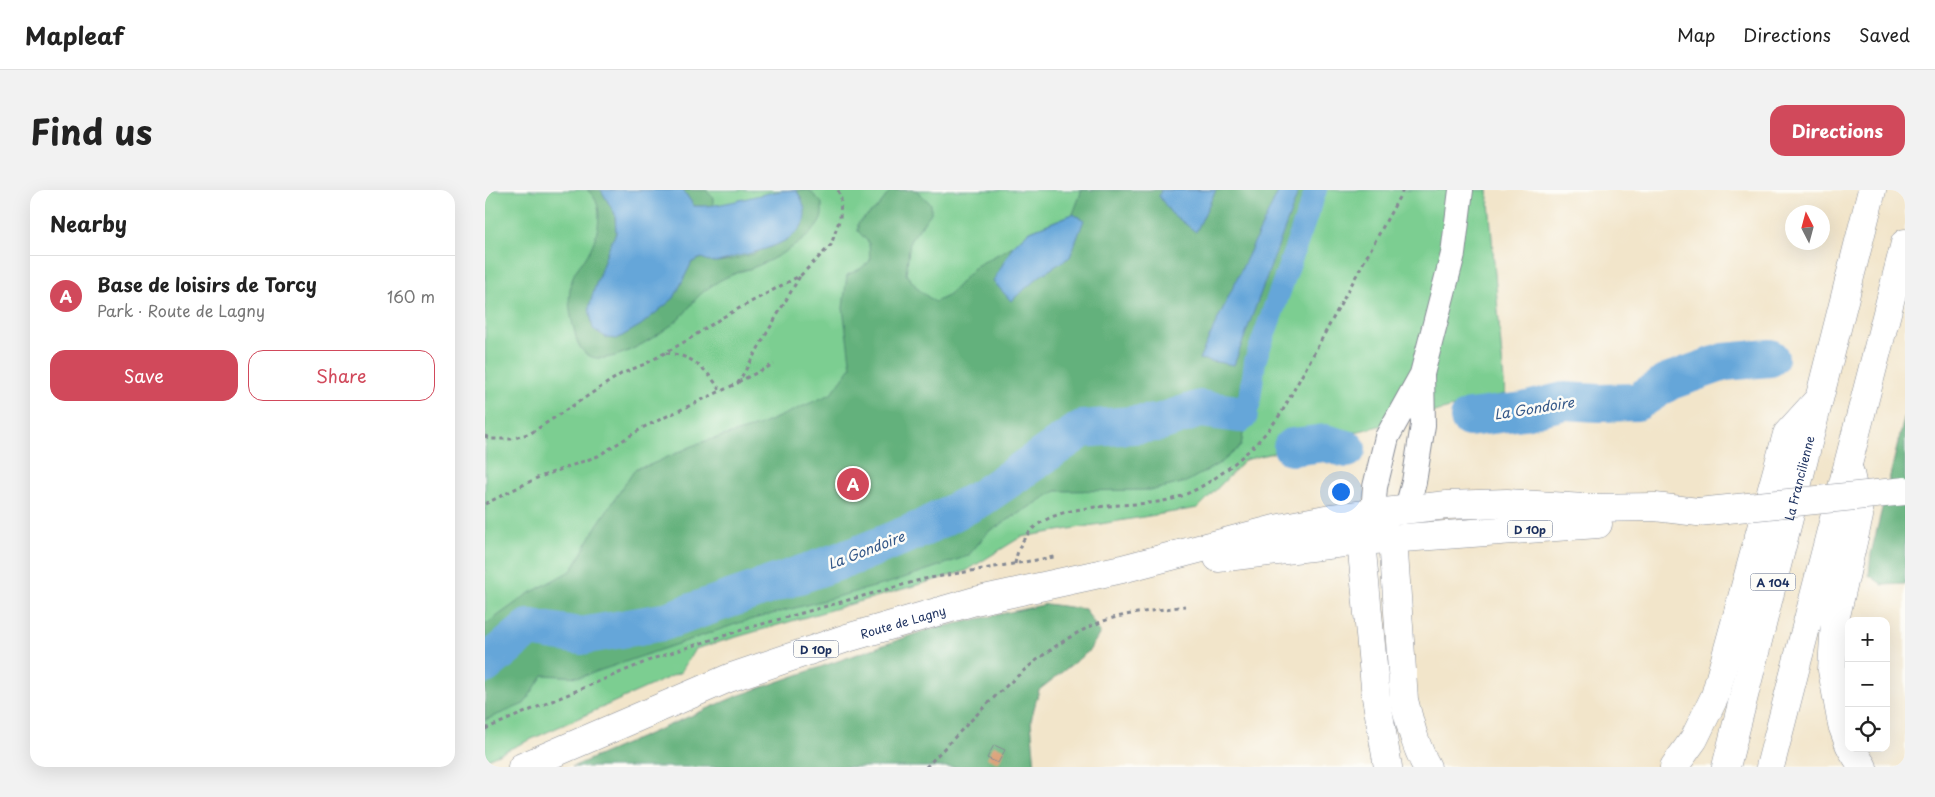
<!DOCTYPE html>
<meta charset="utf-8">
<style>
:root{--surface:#fff;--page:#f2f2f2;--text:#222;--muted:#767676;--line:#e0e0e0;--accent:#d1495b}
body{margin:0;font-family:"Playpen Sans",sans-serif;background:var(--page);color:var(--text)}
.controls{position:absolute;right:15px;bottom:15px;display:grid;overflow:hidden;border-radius:10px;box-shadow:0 5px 20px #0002}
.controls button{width:45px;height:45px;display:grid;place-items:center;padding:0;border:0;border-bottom:1px solid var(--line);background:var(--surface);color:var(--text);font:25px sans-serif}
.compass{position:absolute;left:1300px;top:15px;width:45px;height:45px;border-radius:50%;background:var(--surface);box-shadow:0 5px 20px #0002;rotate:354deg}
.you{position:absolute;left:855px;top:301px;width:18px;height:18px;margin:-12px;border:4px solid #fff;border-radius:50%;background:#1a73e8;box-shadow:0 0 0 8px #1a73e833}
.badge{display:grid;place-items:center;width:32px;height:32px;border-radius:50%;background:var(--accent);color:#fff;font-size:16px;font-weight:700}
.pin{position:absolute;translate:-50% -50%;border:2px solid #fff;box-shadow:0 1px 5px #0006}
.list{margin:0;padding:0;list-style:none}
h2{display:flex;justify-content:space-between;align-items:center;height:65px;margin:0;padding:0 20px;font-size:21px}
h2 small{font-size:16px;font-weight:400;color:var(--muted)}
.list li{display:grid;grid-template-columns:32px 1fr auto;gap:15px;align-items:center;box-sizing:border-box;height:80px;padding:0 20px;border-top:1px solid var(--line)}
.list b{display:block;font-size:19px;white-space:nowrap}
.list p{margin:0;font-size:16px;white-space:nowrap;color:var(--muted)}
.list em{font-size:16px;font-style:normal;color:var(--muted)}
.actions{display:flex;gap:10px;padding:15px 20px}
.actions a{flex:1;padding:11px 0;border:1px solid var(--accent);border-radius:15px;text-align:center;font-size:18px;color:var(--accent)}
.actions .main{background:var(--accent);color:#fff}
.icon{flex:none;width:28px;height:28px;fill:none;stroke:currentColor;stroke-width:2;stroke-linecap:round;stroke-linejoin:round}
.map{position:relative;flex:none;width:1420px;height:577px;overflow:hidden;border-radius:15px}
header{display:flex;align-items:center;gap:30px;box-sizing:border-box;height:70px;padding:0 25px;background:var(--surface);border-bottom:1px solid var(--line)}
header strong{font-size:24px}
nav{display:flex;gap:28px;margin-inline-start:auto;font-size:18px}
.intro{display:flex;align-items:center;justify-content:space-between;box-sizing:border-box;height:120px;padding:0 30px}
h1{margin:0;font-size:35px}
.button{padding:12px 22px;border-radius:15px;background:var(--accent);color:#fff;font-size:18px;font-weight:700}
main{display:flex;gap:30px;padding:0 30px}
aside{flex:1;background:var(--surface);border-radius:15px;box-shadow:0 5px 20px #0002}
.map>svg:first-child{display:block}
.green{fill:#7bce91;stroke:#4b7e78}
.forest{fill:#64b17b;stroke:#40706c}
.water{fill:#65a6d9;stroke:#406a9c}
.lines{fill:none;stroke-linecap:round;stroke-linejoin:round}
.canal{stroke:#65a6d9;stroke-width:22}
.river{stroke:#65a6d9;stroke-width:38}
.building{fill:#d8986c}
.minor-casing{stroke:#868a94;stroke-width:26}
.major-casing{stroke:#868a94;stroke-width:29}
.highway-casing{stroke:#868a94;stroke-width:29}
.path{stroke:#868a94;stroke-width:3;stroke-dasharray:4 4;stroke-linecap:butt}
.minor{stroke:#fff;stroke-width:24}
.major{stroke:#fff;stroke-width:28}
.highway{stroke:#fff;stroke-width:28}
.major-bridge-casing{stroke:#868a94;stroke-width:29;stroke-linecap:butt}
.major-bridge{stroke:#fff;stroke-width:28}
.labels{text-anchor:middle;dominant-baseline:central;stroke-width:5;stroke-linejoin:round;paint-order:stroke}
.shield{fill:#fdfcf7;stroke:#5f6c8c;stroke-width:1}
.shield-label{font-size:11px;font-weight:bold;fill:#1b2f5e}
.street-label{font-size:12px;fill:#1b2f5e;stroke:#fdfcf7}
.water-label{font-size:14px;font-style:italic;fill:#355989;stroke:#fdfcf7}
</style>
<header>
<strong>Mapleaf</strong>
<nav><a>Map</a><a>Directions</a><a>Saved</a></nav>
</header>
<div class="intro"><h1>Find us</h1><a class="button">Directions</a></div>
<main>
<aside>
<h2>Nearby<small></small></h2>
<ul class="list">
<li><span class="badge">A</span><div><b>Base de loisirs de Torcy</b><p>Park · Route de Lagny</p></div><em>160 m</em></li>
</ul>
<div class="actions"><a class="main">Save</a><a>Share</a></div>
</aside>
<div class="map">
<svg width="1420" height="577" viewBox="0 0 1420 577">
<rect width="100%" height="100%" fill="#fdfcf7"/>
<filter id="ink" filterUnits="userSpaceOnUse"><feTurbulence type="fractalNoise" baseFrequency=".02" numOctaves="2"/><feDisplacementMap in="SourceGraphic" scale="10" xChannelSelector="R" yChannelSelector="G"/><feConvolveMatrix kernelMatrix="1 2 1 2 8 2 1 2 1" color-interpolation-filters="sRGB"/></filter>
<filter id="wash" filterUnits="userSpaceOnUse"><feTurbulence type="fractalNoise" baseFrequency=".0096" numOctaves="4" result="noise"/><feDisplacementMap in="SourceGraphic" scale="20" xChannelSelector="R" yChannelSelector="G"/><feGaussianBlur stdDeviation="1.12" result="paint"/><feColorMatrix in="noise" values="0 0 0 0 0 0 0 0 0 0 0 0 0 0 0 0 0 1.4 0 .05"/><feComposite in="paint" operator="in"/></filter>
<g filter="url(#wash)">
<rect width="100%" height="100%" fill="#f2e5ca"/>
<!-- green -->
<path class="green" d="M0,0h1003l17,204 -260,66 -47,48 -177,29 -55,34 -271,78 -14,23 -196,88z"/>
<!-- forest -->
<path class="forest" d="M102,0h14l14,24 1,19 -11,25 79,17 8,-13 10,-4c17,9 35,-1 53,-4l47,-55 -6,-9h13l13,13c0,5 1,14 -2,18 -9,19 -52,42 -71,48 -18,5 -33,12 -47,24 -9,7 -14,18 -23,26 -18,15 -64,46 -87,38 -11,-4 -15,-14 -17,-24 -5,-19 -9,-36 -2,-56 3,-10 12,-16 16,-25 10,-19 17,-48 -2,-62z
M198,0h23l7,8v9l-19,-1z
M406,0h25l15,14v9l-21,28 -4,33 14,17 15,11 14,-7 27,-29 37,-20 15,-14 45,-18 9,-24h232l-59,171 -14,85 -19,16 -36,20 -32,8 -98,1 -68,41 -20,24 -79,27 -147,39 -161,55 -38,-2 -19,29 -39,16v-95l43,-31 44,-24 25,-45 39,-57 14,-3 49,-22 59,-17 73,-32 20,-27 -8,-59 4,-33 13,-6 10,-8 -1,-18 -11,-12v-8l19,-15z
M1420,224v170l-22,1 -14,-10 2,-21z
M562,414l38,5 15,24 -11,18 -50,39 -8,30 4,47h-463l165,-71 190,-66z"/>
<!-- water -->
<path class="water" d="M116,0h82l11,16c35,2 67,-16 102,-16 31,44 -25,59 -58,66 -15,4 -22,10 -36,2l-10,4 -18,36 -33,27 -24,14 -10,-1 -14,-9 -4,-21 4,-15 15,-44 8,-16 -1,-19z
M676,0h55l-20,42 -25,-19 -12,-17z
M794,0h20l-65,175 -35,-6z
M588,24l11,6 -14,37 -30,19 -29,25 -18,-20 20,-35 15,-14z"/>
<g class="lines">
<!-- canal -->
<path class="canal" d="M754,224l10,-8 6,-45 61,-171"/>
<!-- river -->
<path class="river" d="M984,228l55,-7 40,-10 35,2 38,-1 33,-21 54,-19 46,-4
M807,257l33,-4 22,6
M0,475l44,-37 52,8 82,-14 191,-66 69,-28 58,-30 101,-69 75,-6 43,-14 39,5"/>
</g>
<g id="blocks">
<!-- building -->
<path class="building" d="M509,555l11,5 -7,13 -11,-5z"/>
</g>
</g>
<g filter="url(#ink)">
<use href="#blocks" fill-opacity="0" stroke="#868a94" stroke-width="1"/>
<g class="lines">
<!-- minor casing -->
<g class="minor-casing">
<path id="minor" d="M922,318l7,-26 9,-57 -1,-51 31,-120 8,-64
M888,322l2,-25 12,-50 34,-61"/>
</g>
<!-- major casing -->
<g class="major-casing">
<g id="major">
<path d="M733,368l143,-17 237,-17"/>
<path id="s1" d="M37,577l207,-89 118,-40 128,-37 147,-32 153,-40 56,-11 116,-13 60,-2 77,5 71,-1 43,5"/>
</g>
</g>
<!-- highway casing -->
<g class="highway-casing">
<g id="highway">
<path d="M908,348l11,162c6,23 11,46 23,67"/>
<path d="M876,351l15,156 12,70"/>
<path d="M1364,554l-7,-19 -10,-55 3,-50 24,-104 -9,-43"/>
<path d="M1366,558l12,19"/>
<path d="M1189,577l20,-28 21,-43 72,-262 30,-33"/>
<path id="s2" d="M1241,577l146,-577"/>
<path d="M1285,577l135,-524"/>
</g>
</g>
<!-- path -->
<path class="path" d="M181,163c27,2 40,16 55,38
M253,192l36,-18
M0,246l7,3h19l20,-6 90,-59 26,-11 39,-22 37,-24 78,-42 30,-30 9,-27 1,-19 -3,-9
M0,314l52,-26 61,-22 46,-29 94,-44 62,-107
M530,374c10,-70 102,-53 154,-64 41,-10 92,-55 114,-90l120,-220
M0,539l170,-71 93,-30 176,-49 130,-22
M441,577c50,-51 117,-129 187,-149 23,-6 48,-8 72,-12"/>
<!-- minor -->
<use href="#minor" class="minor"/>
<!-- major -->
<use href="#major" class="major"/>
<!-- highway -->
<use href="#highway" class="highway"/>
<!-- major-bridge casing -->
<g class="major-bridge-casing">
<path id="major-bridge" d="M1213,322l207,-21"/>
</g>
<!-- major-bridge -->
<use href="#major-bridge" class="major-bridge"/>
</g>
</g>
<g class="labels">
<!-- shield labels -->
<g class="shield">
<rect x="1022.5" y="330.5" width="45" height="17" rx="4"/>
<rect x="1265.5" y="383.5" width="45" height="17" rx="4"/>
<rect x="308.5" y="450.5" width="45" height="17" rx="4"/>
</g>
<g class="shield-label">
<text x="1045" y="339">D 10p</text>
<text x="1288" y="392">A 104</text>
<text x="331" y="459">D 10p</text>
</g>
<!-- street labels -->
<g class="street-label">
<text stroke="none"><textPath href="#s2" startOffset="298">La Francilienne</textPath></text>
<text stroke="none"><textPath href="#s1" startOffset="408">Route de Lagny</textPath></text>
</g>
<!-- water labels -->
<g class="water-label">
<text transform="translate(1049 218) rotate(-9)">La Gondoire</text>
<text transform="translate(381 360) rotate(-21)">La Gondoire</text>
</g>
</g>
</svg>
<div class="controls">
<button>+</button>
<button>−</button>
<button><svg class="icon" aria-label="locate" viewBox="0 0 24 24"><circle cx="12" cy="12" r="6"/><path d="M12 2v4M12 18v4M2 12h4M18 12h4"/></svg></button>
</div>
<svg class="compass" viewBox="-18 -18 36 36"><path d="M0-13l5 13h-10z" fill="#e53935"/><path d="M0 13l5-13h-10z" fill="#767676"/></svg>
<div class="you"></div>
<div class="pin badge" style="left:368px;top:294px">A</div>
</div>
</main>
